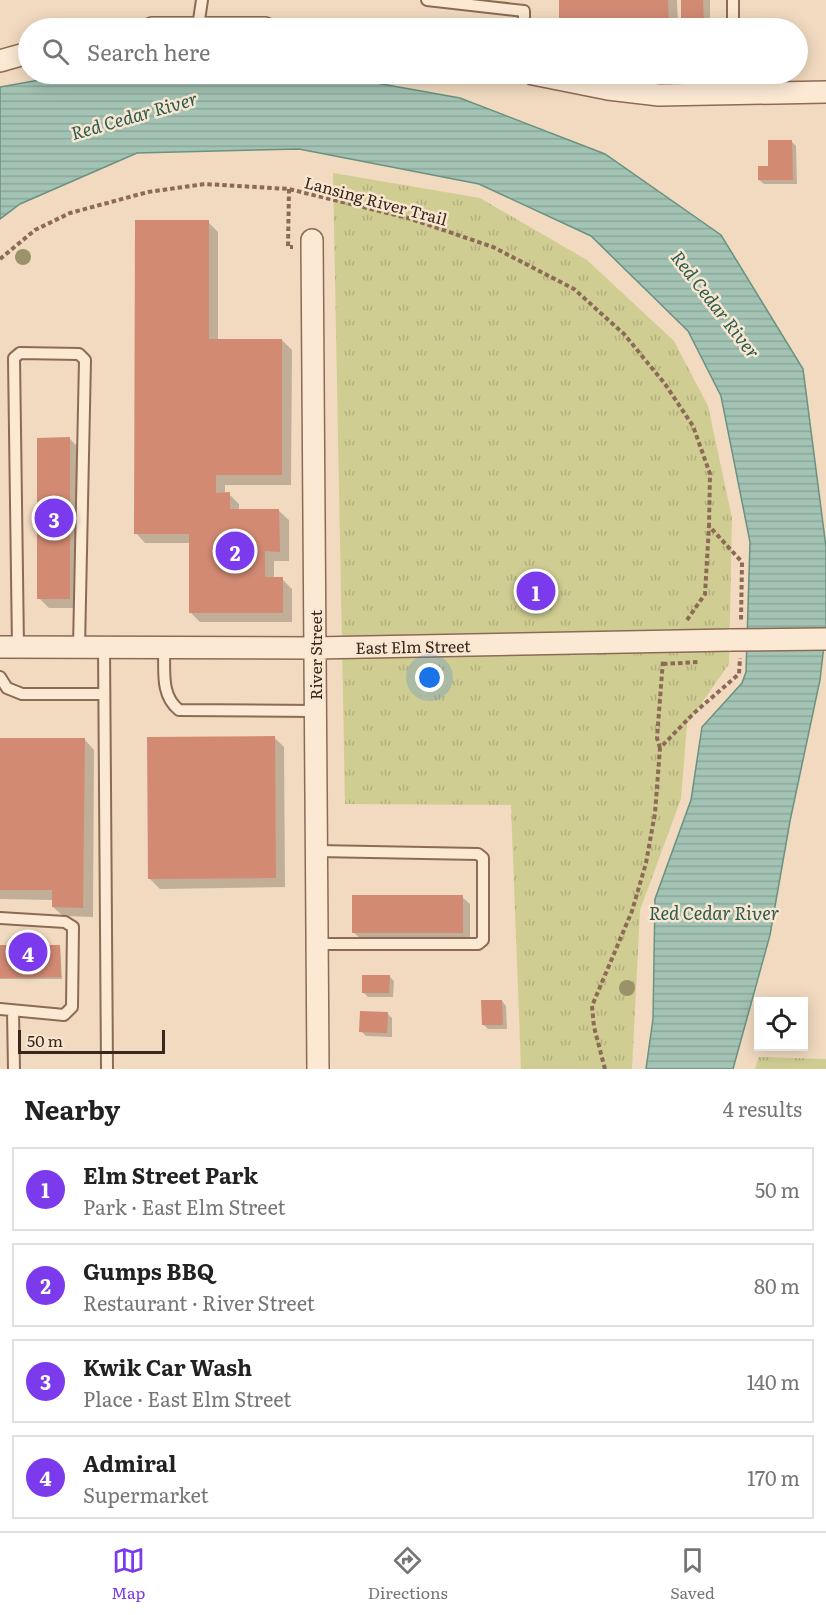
<!DOCTYPE html>
<meta charset="utf-8">
<style>
:root{--surface:#fff;--page:#f2f2f2;--text:#222;--muted:#767676;--line:#e0e0e0;--accent:#7c3aed}
body{margin:0;font-family:Literata,serif;background:var(--page);color:var(--text)}
.controls{position:absolute;right:18px;bottom:18px;display:grid;overflow:hidden;border-radius:0px;box-shadow:0 3px 15px #0003}
.controls button{width:54px;height:54px;display:grid;place-items:center;padding:0;border:0;border-bottom:2px solid var(--line);background:var(--surface);color:var(--text);font:30px sans-serif}
.scale{position:absolute;left:18px;bottom:15px;width:147px;box-sizing:border-box;padding-left:6px;border:3px solid #3a261c;border-top:0;font-size:16px;line-height:21px;white-space:nowrap;color:#3a261c;-webkit-text-stroke:4px #f8e6d0;paint-order:stroke}
.you{position:absolute;left:430px;top:678px;width:21px;height:21px;margin:-15px;border:4px solid #fff;border-radius:50%;background:#1a73e8;box-shadow:0 0 0 9px #1a73e833}
.badge{display:grid;place-items:center;width:39px;height:39px;border-radius:50%;background:var(--accent);color:#fff;font-size:20px;font-weight:700}
.pin{position:absolute;translate:-50% -50%;border:3px solid #fff;box-shadow:0 2px 6px #0006}
.list{margin:0;padding:0;list-style:none}
h2{display:flex;justify-content:space-between;align-items:center;height:78px;margin:0;padding:0 24px;font-size:26px}
h2 small{font-size:20px;font-weight:400;color:var(--muted)}
.list li{display:grid;grid-template-columns:39px 1fr auto;gap:18px;align-items:center;box-sizing:border-box;height:84px;margin:0 12px 12px;padding:0 12px;border:2px solid var(--line);border-radius:0px}
.list b{display:block;font-size:22px;white-space:nowrap}
.list p{margin:0;font-size:20px;white-space:nowrap;color:var(--muted)}
.list em{font-size:20px;font-style:normal;color:var(--muted)}
.icon{flex:none;width:33px;height:33px;fill:none;stroke:currentColor;stroke-width:2;stroke-linecap:round;stroke-linejoin:round}
.map{position:relative;flex:none;width:826px;height:1069px;overflow:hidden}
.search{position:absolute;background:var(--surface);box-shadow:0 3px 15px #0003;left:18px;right:18px;top:18px;height:66px;display:flex;align-items:center;gap:15px;box-sizing:border-box;padding:0 21px;border-radius:33px;color:var(--muted);font-size:22px}
.sheet{height:462px;background:var(--surface)}
nav{display:flex;justify-content:space-around;align-items:center;box-sizing:border-box;height:84px;border-top:2px solid var(--line);background:var(--surface);font-size:16px;color:var(--muted)}
nav a{display:grid;justify-items:center;gap:3px}
nav .on{color:var(--accent)}
.map>svg:first-child{display:block}
.park{fill:url(#park-tufts)}
.water{fill:url(#water-rules);stroke:#699281;stroke-width:1.5}
.shadow{fill:#0003}
.building{fill:#d28a73}
.lines{fill:none;stroke-linecap:round;stroke-linejoin:round}
.lane-casing{stroke:#8c6a56;stroke-width:14}
.street-casing{stroke:#8c6a56;stroke-width:24}
.path{stroke:#8c6a56;stroke-width:4;stroke-dasharray:4.5 3;stroke-linecap:butt}
.lane{stroke:#fbe9d4;stroke-width:10}
.street{stroke:#fbe9d4;stroke-width:21}
.street-bridge-casing{stroke:#8c6a56;stroke-width:24;stroke-linecap:butt}
.street-bridge{stroke:#fbe9d4;stroke-width:21}
.tree{fill:#9b9269}
.labels{text-anchor:middle;dominant-baseline:central;stroke-width:5;stroke-linejoin:round;paint-order:stroke}
.street-label{font-size:16px;fill:#3a261c;stroke:#f8e6d0}
.water-label{font-size:18px;font-style:italic;fill:#2a5b50;stroke:#f8e6d0}
</style>
<div class="map">
<svg width="826" height="1069" viewBox="0 0 826 1069">
<defs>
<pattern id="park-tufts" width="24" height="20" patternUnits="userSpaceOnUse" patternTransform="scale(1.5)"><rect width="24" height="20" fill="#d0cd93"/><path d="M3 7l-1-3M5 7V3M7 7l1-3M15 17l-1-3M17 17v-4M19 17l1-3" fill="none" stroke="#b3b07e"/></pattern>
<pattern id="water-rules" width="6" height="5" patternUnits="userSpaceOnUse" patternTransform="scale(1.5)"><rect width="6" height="5" fill="#a3c3b4"/><path d="M0 2.5h6" fill="none" stroke="#8da79a"/></pattern>
</defs>
<rect width="100%" height="100%" fill="#f1dac0"/>
<!-- park -->
<path class="park" d="M333,173l147,25 107,62 87,81 34,65 24,112 -3,146 -42,60 -6,75 -41,111 -8,159h-111l-10,-264 -166,-1z
M759,1057l67,2v10h-71z"/>
<!-- water -->
<path class="water" d="M73,74h253l134,24 145,56 116,81 82,134 23,178v81l-6,52 -30,141 -20,114 -37,134h-87l7,-50 2,-120 36,-99 11,-73 40,-44 4,-11 4,-130 -29,-146 -33,-65 -97,-95 -112,-52 -180,-35 -162,4 -117,51 -20,15v-132z"/>
<!-- shadow -->
<path class="shadow" d="M561,0h116l1,28h-117z
M682,0h28v28h-27z
M791,141l5,5 1,38h-33l-5,-4z
M208,222l10,10v108h64l10,10 -1,135h-66v9h4l10,10v7h40l10,9v41h-15v18h8l10,10v33h-92l-9,-9v-70h-46l-9,-10z
M70,439l10,10 -1,159h-30l-10,-10z
M274,737l10,10 1,140 -125,2 -10,-10z
M0,739l85,1 9,10 -1,167 -30,-1 -10,-9v-7l-53,-1z
M462,897l8,7v35h-109l-8,-7z
M60,946l2,33h-62v-32z
M389,976l5,5 -1,16h-25l-5,-5z
M502,1001l4,5 1,23h-19l-5,-5z
M387,1013l5,5v19l-26,-1 -5,-5z"/>
<!-- building -->
<path class="building" d="M559,0h109l1,28h-110z
M681,0h22l1,28h-23z
M768,140h24l1,40h-35v-14h10z
M135,220h74v119h73v136h-66v18l14,-1v17h49l1,43 -15,-1v26h18v36h-94v-79h-55z
M70,437v162h-33v-161z
M275,736l1,142 -128,1 -1,-142z
M0,738h85l-2,170 -31,-1v-17h-52z
M352,895h111v38h-111z
M0,945h60l1,32 -61,1z
M362,975h28l-1,18h-27z
M481,1000h21l1,25h-21z
M360,1011l28,1 -1,21 -28,-1z"/>
<g class="lines">
<!-- lane casing -->
<g class="lane-casing">
<path id="lane" d="M427,0l97,11v17
M198,27l4,-27
M733,28v-28
M733,95v-21
M18,647l-4,-289 6,-5 59,1 6,6 -6,287
M104,647l3,422
M164,648c1,22 -4,47 15,62l137,1
M0,677l7,11 15,6h82
M317,851l161,3 5,4v82l-5,4h-161
M0,918l65,4 8,5 -1,80 -8,8 -64,-6
M13,1011l1,58"/>
</g>
<!-- street casing -->
<g class="street-casing">
<path id="street" d="M152,28h113
M0,61l28,-8
M533,74l75,15 51,6 167,-3
M312,240l6,829
M0,647l315,1 416,-8"/>
</g>
<!-- path -->
<path class="path" d="M289,189l-1,58h5
M0,259l35,-29 35,-17 78,-21 57,-8 84,5 119,29 85,29 81,42 50,45 41,50 28,42 17,48 -1,52 33,36 -1,59
M687,620l18,-26 4,-68
M663,664l35,-2
M660,748l-3,-10 6,-78
M605,1069l-11,-42 -2,-21 40,-95 14,-48 9,-50 5,-65 34,-35 45,-39 1,-16"/>
<!-- lane -->
<use href="#lane" class="lane"/>
<!-- street -->
<use href="#street" class="street"/>
<!-- street-bridge casing -->
<g class="street-bridge-casing">
<path id="street-bridge" d="M731,640l95,-1"/>
</g>
<!-- street-bridge -->
<use href="#street-bridge" class="street-bridge"/>
</g>
<!-- trees -->
<g class="tree">
<circle cx="23" cy="257" r="8"/>
<circle cx="627" cy="988" r="8"/>
</g>
<g class="labels">
<!-- street labels -->
<g class="street-label">
<text transform="translate(376 200) rotate(15)">Lansing River Trail</text>
<text transform="translate(413 646) rotate(-1)">East Elm Street</text>
<text transform="translate(315 655) rotate(-90)">River Street</text>
</g>
<!-- water labels -->
<g class="water-label">
<text transform="translate(134 115) rotate(-16)">Red Cedar River</text>
<text transform="translate(716 304) rotate(52)">Red Cedar River</text>
<text x="714" y="912">Red Cedar River</text>
</g>
</g>
</svg>
<div class="controls">
<button><svg class="icon" aria-label="locate" viewBox="0 0 24 24"><circle cx="12" cy="12" r="6"/><path d="M12 2v4M12 18v4M2 12h4M18 12h4"/></svg></button>
</div>
<div class="scale">50 m</div>
<div class="you"></div>
<div class="pin badge" style="left:536px;top:591px">1</div>
<div class="pin badge" style="left:235px;top:551px">2</div>
<div class="pin badge" style="left:54px;top:518px">3</div>
<div class="pin badge" style="left:28px;top:952px">4</div>
<div class="search"><svg class="icon" aria-label="search" viewBox="0 0 24 24"><circle cx="10" cy="10" r="6"/><path d="M15 15l6 6"/></svg>Search here</div>
</div>
<section class="sheet">
<h2>Nearby<small>4 results</small></h2>
<ul class="list">
<li><span class="badge">1</span><div><b>Elm Street Park</b><p>Park · East Elm Street</p></div><em>50 m</em></li>
<li><span class="badge">2</span><div><b>Gumps BBQ</b><p>Restaurant · River Street</p></div><em>80 m</em></li>
<li><span class="badge">3</span><div><b>Kwik Car Wash</b><p>Place · East Elm Street</p></div><em>140 m</em></li>
<li><span class="badge">4</span><div><b>Admiral</b><p>Supermarket</p></div><em>170 m</em></li>
</ul>
</section>
<nav>
<a class="on"><svg class="icon" aria-label="map" viewBox="0 0 24 24"><path d="M3 6l6-2 6 2 6-2v14l-6 2-6-2-6 2zM9 4v14M15 6v14"/></svg>Map</a>
<a><svg class="icon" aria-label="directions" viewBox="0 0 24 24"><path d="M12 3l9 9-9 9-9-9zM9 14v-3h6M13 9l2 2-2 2"/></svg>Directions</a>
<a><svg class="icon" aria-label="saved" viewBox="0 0 24 24"><path d="M7 4h10v16l-5-4-5 4z"/></svg>Saved</a>
</nav>
